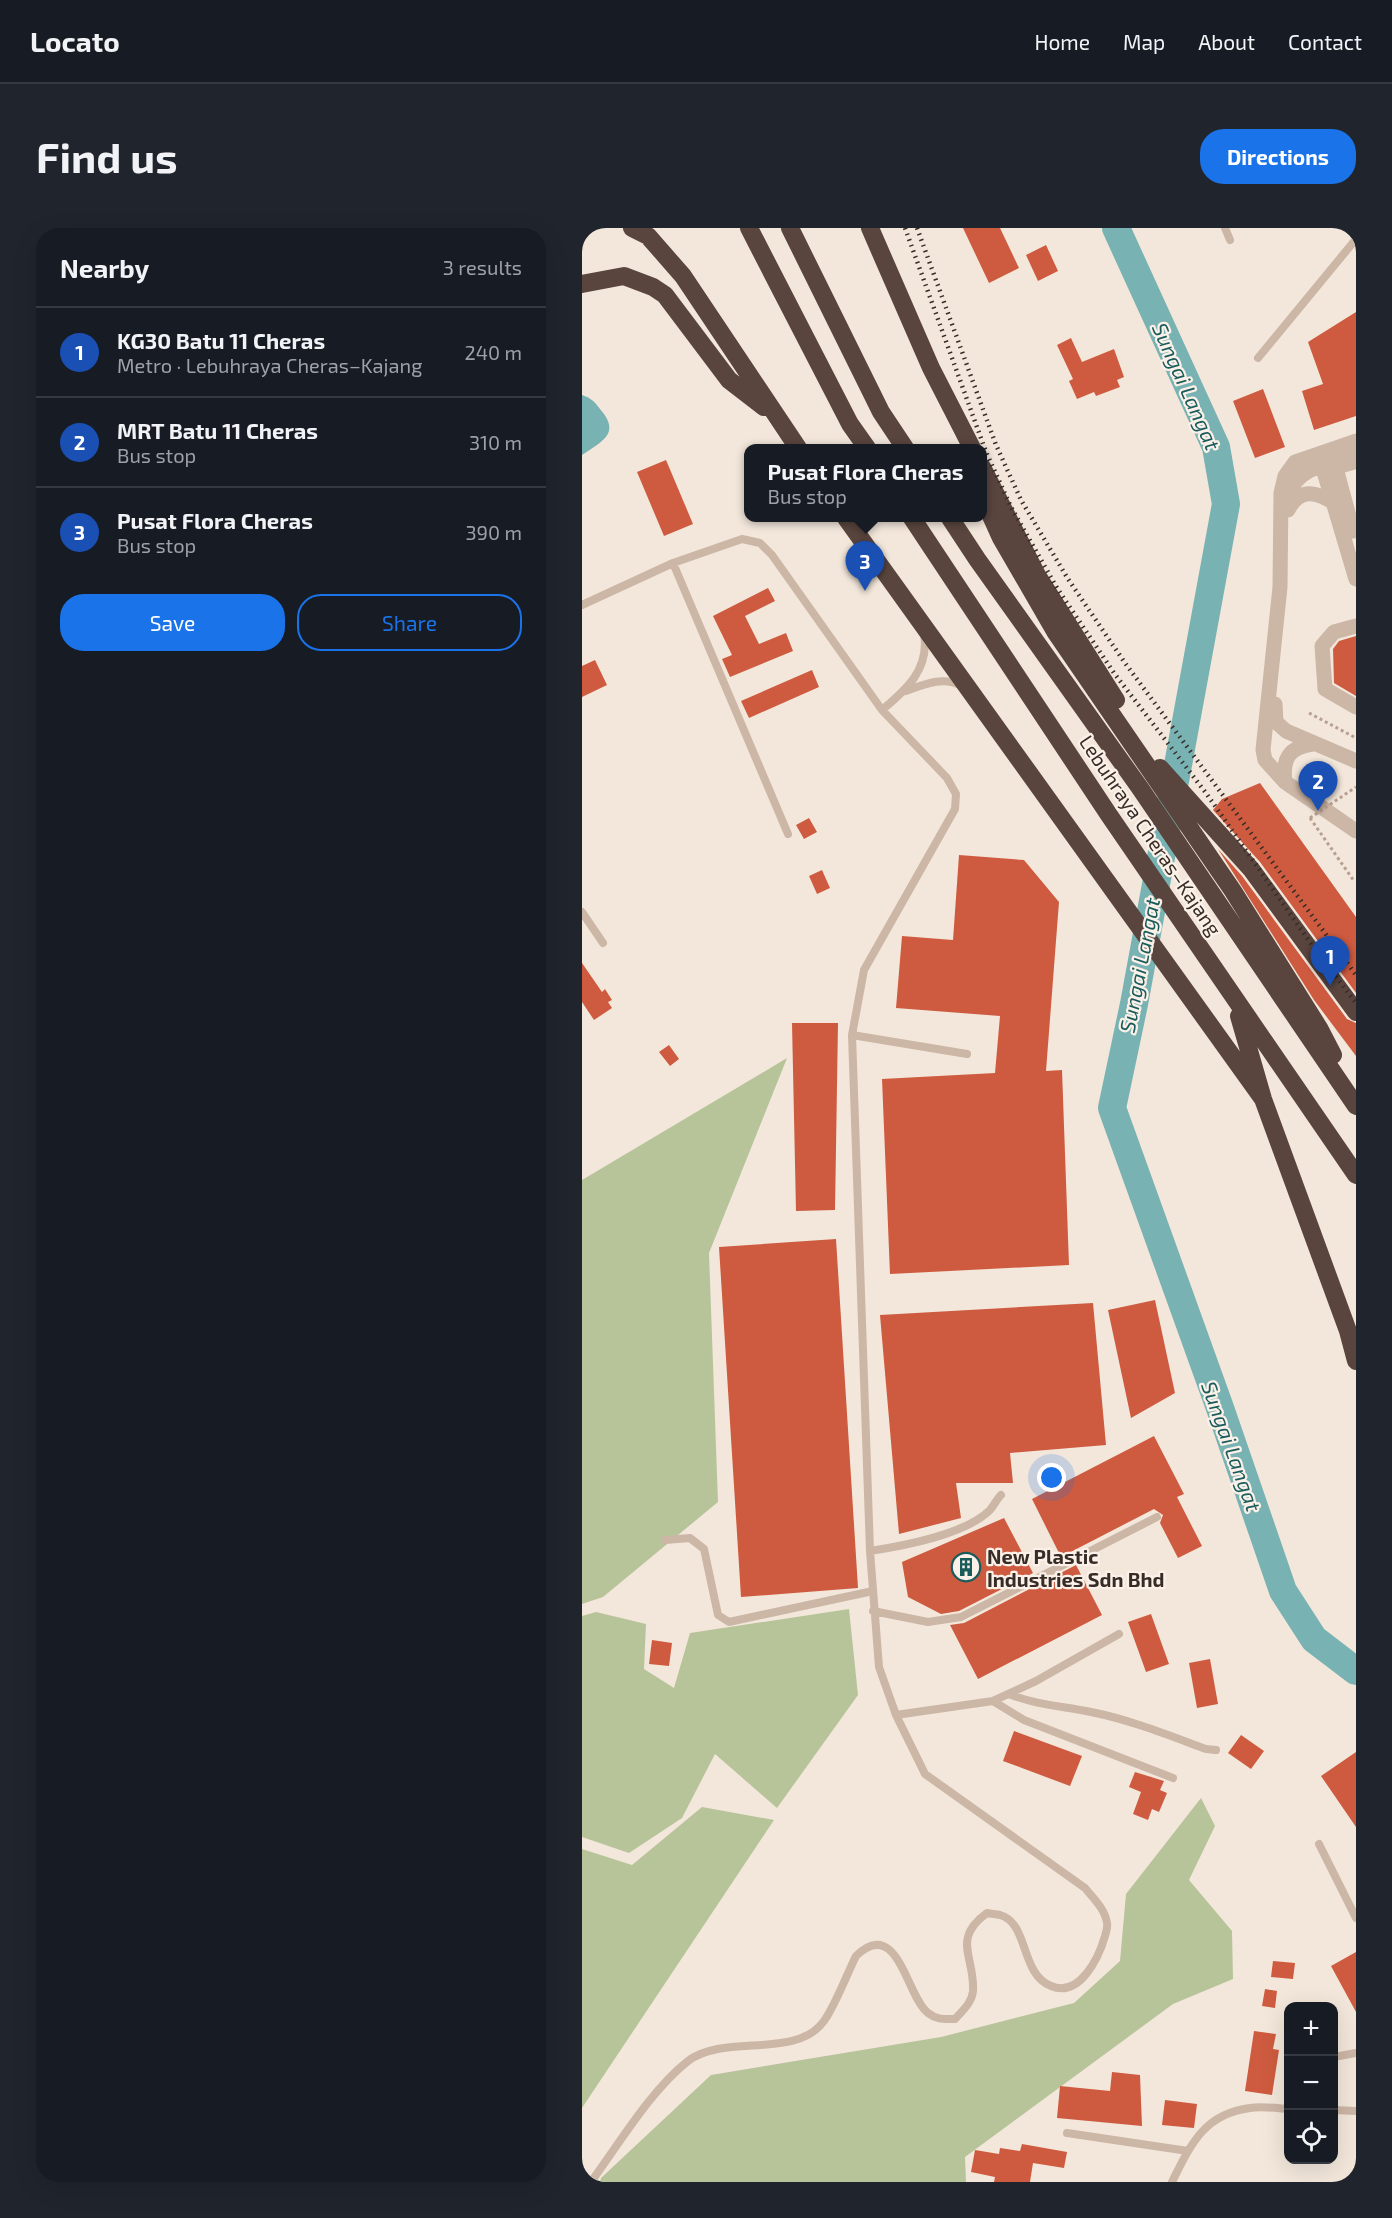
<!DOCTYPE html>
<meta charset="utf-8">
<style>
:root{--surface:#171b24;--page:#20242c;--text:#f1f3f6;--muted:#9ea1a6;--line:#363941;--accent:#1a73e8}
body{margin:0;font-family:"Exo 2",sans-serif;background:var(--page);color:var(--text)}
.controls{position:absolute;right:18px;bottom:18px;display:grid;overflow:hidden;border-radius:12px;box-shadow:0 6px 24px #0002}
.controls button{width:54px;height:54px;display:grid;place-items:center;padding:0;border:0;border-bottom:2px solid var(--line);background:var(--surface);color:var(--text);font:30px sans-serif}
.you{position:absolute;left:470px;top:1250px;width:21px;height:21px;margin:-15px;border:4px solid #fff;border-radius:50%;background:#1a73e8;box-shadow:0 0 0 9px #1a73e833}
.badge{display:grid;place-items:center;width:39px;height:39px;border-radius:50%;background:var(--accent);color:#fff;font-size:20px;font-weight:700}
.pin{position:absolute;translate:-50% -50px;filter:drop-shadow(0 2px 3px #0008)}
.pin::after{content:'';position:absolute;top:32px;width:21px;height:18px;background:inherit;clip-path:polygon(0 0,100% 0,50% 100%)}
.popup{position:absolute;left:162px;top:216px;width:243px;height:78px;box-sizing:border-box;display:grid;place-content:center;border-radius:12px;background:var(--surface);filter:drop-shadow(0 2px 4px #0005);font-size:20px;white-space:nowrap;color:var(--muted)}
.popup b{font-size:22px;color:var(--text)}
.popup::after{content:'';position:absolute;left:50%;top:100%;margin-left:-12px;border:12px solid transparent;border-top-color:var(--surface)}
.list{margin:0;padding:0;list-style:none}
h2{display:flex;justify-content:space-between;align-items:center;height:78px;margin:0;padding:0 24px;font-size:26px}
h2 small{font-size:20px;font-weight:400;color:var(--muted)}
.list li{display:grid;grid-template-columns:39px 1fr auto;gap:18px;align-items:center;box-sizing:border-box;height:90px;padding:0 24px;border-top:2px solid var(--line)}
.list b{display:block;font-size:22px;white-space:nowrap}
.list p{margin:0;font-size:20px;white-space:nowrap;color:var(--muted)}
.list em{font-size:20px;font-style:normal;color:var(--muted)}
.actions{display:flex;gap:12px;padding:18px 24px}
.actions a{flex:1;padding:14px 0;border:2px solid var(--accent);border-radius:24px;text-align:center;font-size:21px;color:var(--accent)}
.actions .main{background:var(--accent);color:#fff}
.icon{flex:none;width:33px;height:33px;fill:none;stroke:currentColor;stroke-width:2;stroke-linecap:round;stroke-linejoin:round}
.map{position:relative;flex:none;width:774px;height:1954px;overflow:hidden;border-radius:24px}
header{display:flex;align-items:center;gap:36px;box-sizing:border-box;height:84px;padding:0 30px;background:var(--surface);border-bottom:2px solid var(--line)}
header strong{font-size:28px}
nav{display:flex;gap:33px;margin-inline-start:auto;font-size:21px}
.intro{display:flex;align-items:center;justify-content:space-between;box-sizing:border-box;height:144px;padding:0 36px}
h1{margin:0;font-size:42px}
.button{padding:15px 27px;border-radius:24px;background:var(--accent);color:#fff;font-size:21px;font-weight:700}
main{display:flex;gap:36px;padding:0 36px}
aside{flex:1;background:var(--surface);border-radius:24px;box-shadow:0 6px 24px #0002}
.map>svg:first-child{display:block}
.green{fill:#b7c49a}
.water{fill:#78b2b2}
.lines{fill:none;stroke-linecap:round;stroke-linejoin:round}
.river{stroke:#78b2b2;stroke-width:28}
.building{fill:#ce5b3f}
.path{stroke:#b8a090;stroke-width:3;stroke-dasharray:3 3;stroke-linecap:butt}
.service{stroke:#ccb6a6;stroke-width:8}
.minor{stroke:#ccb6a6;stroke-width:15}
.motorway{stroke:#59453e;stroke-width:18}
.rail{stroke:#382c27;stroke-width:4.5;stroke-dasharray:1.5 4.5;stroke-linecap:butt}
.path-bridge{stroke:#b8a090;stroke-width:3;stroke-dasharray:3 3;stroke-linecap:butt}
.labels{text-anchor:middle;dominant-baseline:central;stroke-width:4.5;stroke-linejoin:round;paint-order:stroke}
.street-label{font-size:20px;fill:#382c27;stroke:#fbf1e8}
.poi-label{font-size:20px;font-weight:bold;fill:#382c27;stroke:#fbf1e8;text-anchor:start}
.water-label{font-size:21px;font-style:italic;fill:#1a5b5c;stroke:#fbf1e8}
</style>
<header>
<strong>Locato</strong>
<nav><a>Home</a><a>Map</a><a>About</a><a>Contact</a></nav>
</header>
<div class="intro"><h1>Find us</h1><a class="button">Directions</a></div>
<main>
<aside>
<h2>Nearby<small>3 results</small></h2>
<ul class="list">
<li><span class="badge" style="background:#1a4fb4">1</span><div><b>KG30 Batu 11 Cheras</b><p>Metro · Lebuhraya Cheras–Kajang</p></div><em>240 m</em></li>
<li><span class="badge" style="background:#1a4fb4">2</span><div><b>MRT Batu 11 Cheras</b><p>Bus stop</p></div><em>310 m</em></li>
<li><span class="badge" style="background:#1a4fb4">3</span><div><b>Pusat Flora Cheras</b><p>Bus stop</p></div><em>390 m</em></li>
</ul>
<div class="actions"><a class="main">Save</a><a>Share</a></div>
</aside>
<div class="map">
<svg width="774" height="1954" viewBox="0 0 774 1954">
<rect width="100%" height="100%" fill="#f3e7db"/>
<!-- green -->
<path class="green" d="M205,830l-78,195 9,249 -115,95 -21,7v-424z
M267,1381l9,86 -81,113 -62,-54 -33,64 -53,35 -47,-16v-221l14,-4 50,12 -2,45 30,19 16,-55z
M619,1570l14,28 -26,54 43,51 1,48 -60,25 -208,153 1,25h-366l1,-4 110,-103 230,-38 133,-34 46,-42 6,-67z
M120,1579l72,13 -192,288v-259l50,16z"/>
<!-- water -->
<path class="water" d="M0,167c9,3 12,6 18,14 21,24 3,32 -18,46z"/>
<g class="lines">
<!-- river -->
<path class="river" d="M534,0l100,219 10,57 -92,500 -22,104 108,300 63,183 31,48 42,32"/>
</g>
<!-- building -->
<path class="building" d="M381,0h37l19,40 -30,15z
M464,17l12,26 -20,10 -12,-26z
M774,84v104l-42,14 -12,-39 21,-7 -15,-42z
M489,110l11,24 32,-13 10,28 -7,3 3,7 -24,9 -2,-4 -17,7 -8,-18 4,-2 -16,-34z
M681,161l22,58 -30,11 -22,-57z
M84,232l27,64 -29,12 -27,-64z
M186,360l7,13 -30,15 14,28 27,-11 7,18 -63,26 -8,-18 10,-4 -19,-39z
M774,408v60l-22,-13 -1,-34 6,-8z
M13,432l12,25 -25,12v-31z
M230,442l7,17 -70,31 -8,-17z
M678,555l96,134v76l-96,-131 -47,-52 9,-11z
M227,590l8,14 -13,7 -8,-14z
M636,621l24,27 105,143 9,4v33l-42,-56z
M377,627l65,5 35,42 -13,169 16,-1 7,195 -179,9 -8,-195 113,-6 5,-57 -104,-8 6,-72 51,4z
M240,642l8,18 -13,6 -8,-18z
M0,735l20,29 3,-3 7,11 -4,2 4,6 -18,12 -12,-18z
M210,795h46l-3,187 -39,1z
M87,817l10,14 -9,7 -11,-14z
M254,1011l22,349 -117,9 -22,-350z
M573,1072l20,93 -44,25 -23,-108z
M511,1075l13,142 -96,8 3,30h-57l5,35 -62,16 -19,-219z
M572,1208l30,58 -7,3 25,49 -24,12 -18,-35 3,-8 -9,-6 -93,48 -29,-58z
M422,1290l29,55 -74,38 -18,3 -33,-17 -6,-35z
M494,1337l26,50 -124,64 -28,-54 14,-2z
M569,1386l18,50 -23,8 -18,-50z
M70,1412l20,3 -3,23 -20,-2z
M628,1431l8,45 -21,4 -8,-45z
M432,1503l68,25 -12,30 -67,-25z
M659,1507l23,16 -13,18 -23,-16z
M774,1524v75l-35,-51z
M553,1544l29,9 -4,9 7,3 -8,19 -7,-3 -4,11 -15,-6 8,-22 -12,-5z
M774,1724v60l-25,-46z
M691,1733l22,2 -2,16 -22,-2z
M683,1761l12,2 -2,17 -13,-2z
M672,1803l22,3 -3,15 6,1 -7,45 -27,-4z
M530,1844l28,3 2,51 -85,-8 3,-32 50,5z
M583,1872l32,4 -3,24 -32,-3z
M440,1916l45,8 -3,16 -31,-5 -3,19h-36l1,-5 -24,-5 4,-22 24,4 1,-6 20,3z"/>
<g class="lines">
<!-- path -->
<path class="path" d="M727,485l47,25
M728,590l44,63"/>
<!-- service -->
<path class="service" d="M643,0l5,12
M676,130l98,-119
M754,243l20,-6
M91,335l115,271
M0,377l91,-42 69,-24 18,4 12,12 110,155 65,68 9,16 -1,15 -91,161 -12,65 18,516 9,116 17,48 29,59 160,114c9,11 20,21 22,35 1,4 -1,9 -2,13 -6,21 -25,62 -54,50 -31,-12 -22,-63 -51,-71 -4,-1 -9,-1 -13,-2 -36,26 -12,44 -14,78 -1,12 -11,20 -18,28 -11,0 -18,1 -27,-6 -21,-15 -30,-98 -72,-57 -9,18 -21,50 -32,65 -28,39 -99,12 -136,40 -37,29 -69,83 -97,121
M324,463c19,-7 37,-15 56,-5
M300,482c24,-20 48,-41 42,-76
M0,684l21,31
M270,807l115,19
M83,1312l25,-2 14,11 14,66 11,7 144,-31
M288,1323c33,-5 96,-17 120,-41 4,-5 7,-11 11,-15
M291,1383l55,11 33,-5 196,-100
M427,1466c27,11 54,12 82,18 40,8 77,23 115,37l10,1
M411,1473l43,-20 83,-47
M314,1487l97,-14 31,19 149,58
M737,1616l37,74
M752,1829l22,-4
M752,1882l22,1
M485,1905l121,18
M590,1954c19,-38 32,-68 78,-74 12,-2 26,0 38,1"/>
<!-- minor -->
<path class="minor" d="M774,213l-61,21 -10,14 -4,17 -1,94 -17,163 2,10 20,22 71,49
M745,229l-5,8 34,114
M752,233l19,70
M706,275c0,-33 42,-41 68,-49
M706,282c11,-22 28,-19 46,-7
M774,398l-22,6 -12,14 3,43 31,18
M693,476l1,18 10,9 70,30
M703,554c-3,-23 4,-35 28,-38"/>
<!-- motorway -->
<path class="motorway" d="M50,0l16,8 35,40 115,172
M167,0l101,196 17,24
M208,0l91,184 24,36
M288,0l61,140 41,80
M0,56l42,-8 29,11 12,8 64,85 35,27
M400,239l55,108 79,125
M400,268l19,42 55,95 177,258 86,137 14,27
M264,290l417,581
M330,290l197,297 247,360
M368,290l27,41 163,229 216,318
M578,540l91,101 105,143
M657,788l24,83 85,232 8,30"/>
<!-- rail -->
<path class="rail" d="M323,0l81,224 25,55 46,81 57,85 92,120 110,158 40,52
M335,0l79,217 25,55 47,79 57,84 231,312"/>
<!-- path-bridge -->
<path class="path-bridge" d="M728,590l46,-31"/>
</g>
<!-- icons -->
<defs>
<g id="building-ring" transform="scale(1.5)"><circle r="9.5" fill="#fbf1e8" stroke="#1a5b5c" stroke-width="1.5"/><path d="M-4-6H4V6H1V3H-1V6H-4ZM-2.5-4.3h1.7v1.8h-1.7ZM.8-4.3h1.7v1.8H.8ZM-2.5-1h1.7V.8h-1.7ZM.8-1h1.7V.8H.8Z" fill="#1a5b5c"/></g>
</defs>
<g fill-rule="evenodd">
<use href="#building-ring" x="384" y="1339"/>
</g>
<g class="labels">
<!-- street labels -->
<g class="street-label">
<text transform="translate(569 607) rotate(56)">Lebuhraya Cheras–Kajang</text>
</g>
<!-- poi labels -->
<g class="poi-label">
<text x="405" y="1328">New Plastic<tspan x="405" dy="23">Industries Sdn Bhd</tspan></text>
</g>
<!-- water labels -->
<g class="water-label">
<text transform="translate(605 158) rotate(66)">Sungai Langat</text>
<text transform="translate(557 737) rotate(-79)">Sungai Langat</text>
<text transform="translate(650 1218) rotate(70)">Sungai Langat</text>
</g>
</g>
</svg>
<div class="controls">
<button>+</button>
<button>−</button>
<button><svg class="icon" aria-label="locate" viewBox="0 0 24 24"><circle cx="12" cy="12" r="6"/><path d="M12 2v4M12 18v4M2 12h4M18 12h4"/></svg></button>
</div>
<div class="you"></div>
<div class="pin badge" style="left:748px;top:758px;background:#1a4fb4">1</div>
<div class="pin badge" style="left:736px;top:583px;background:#1a4fb4">2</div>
<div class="pin badge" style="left:283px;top:363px;background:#1a4fb4">3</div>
<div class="popup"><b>Pusat Flora Cheras</b>Bus stop</div>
</div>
</main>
